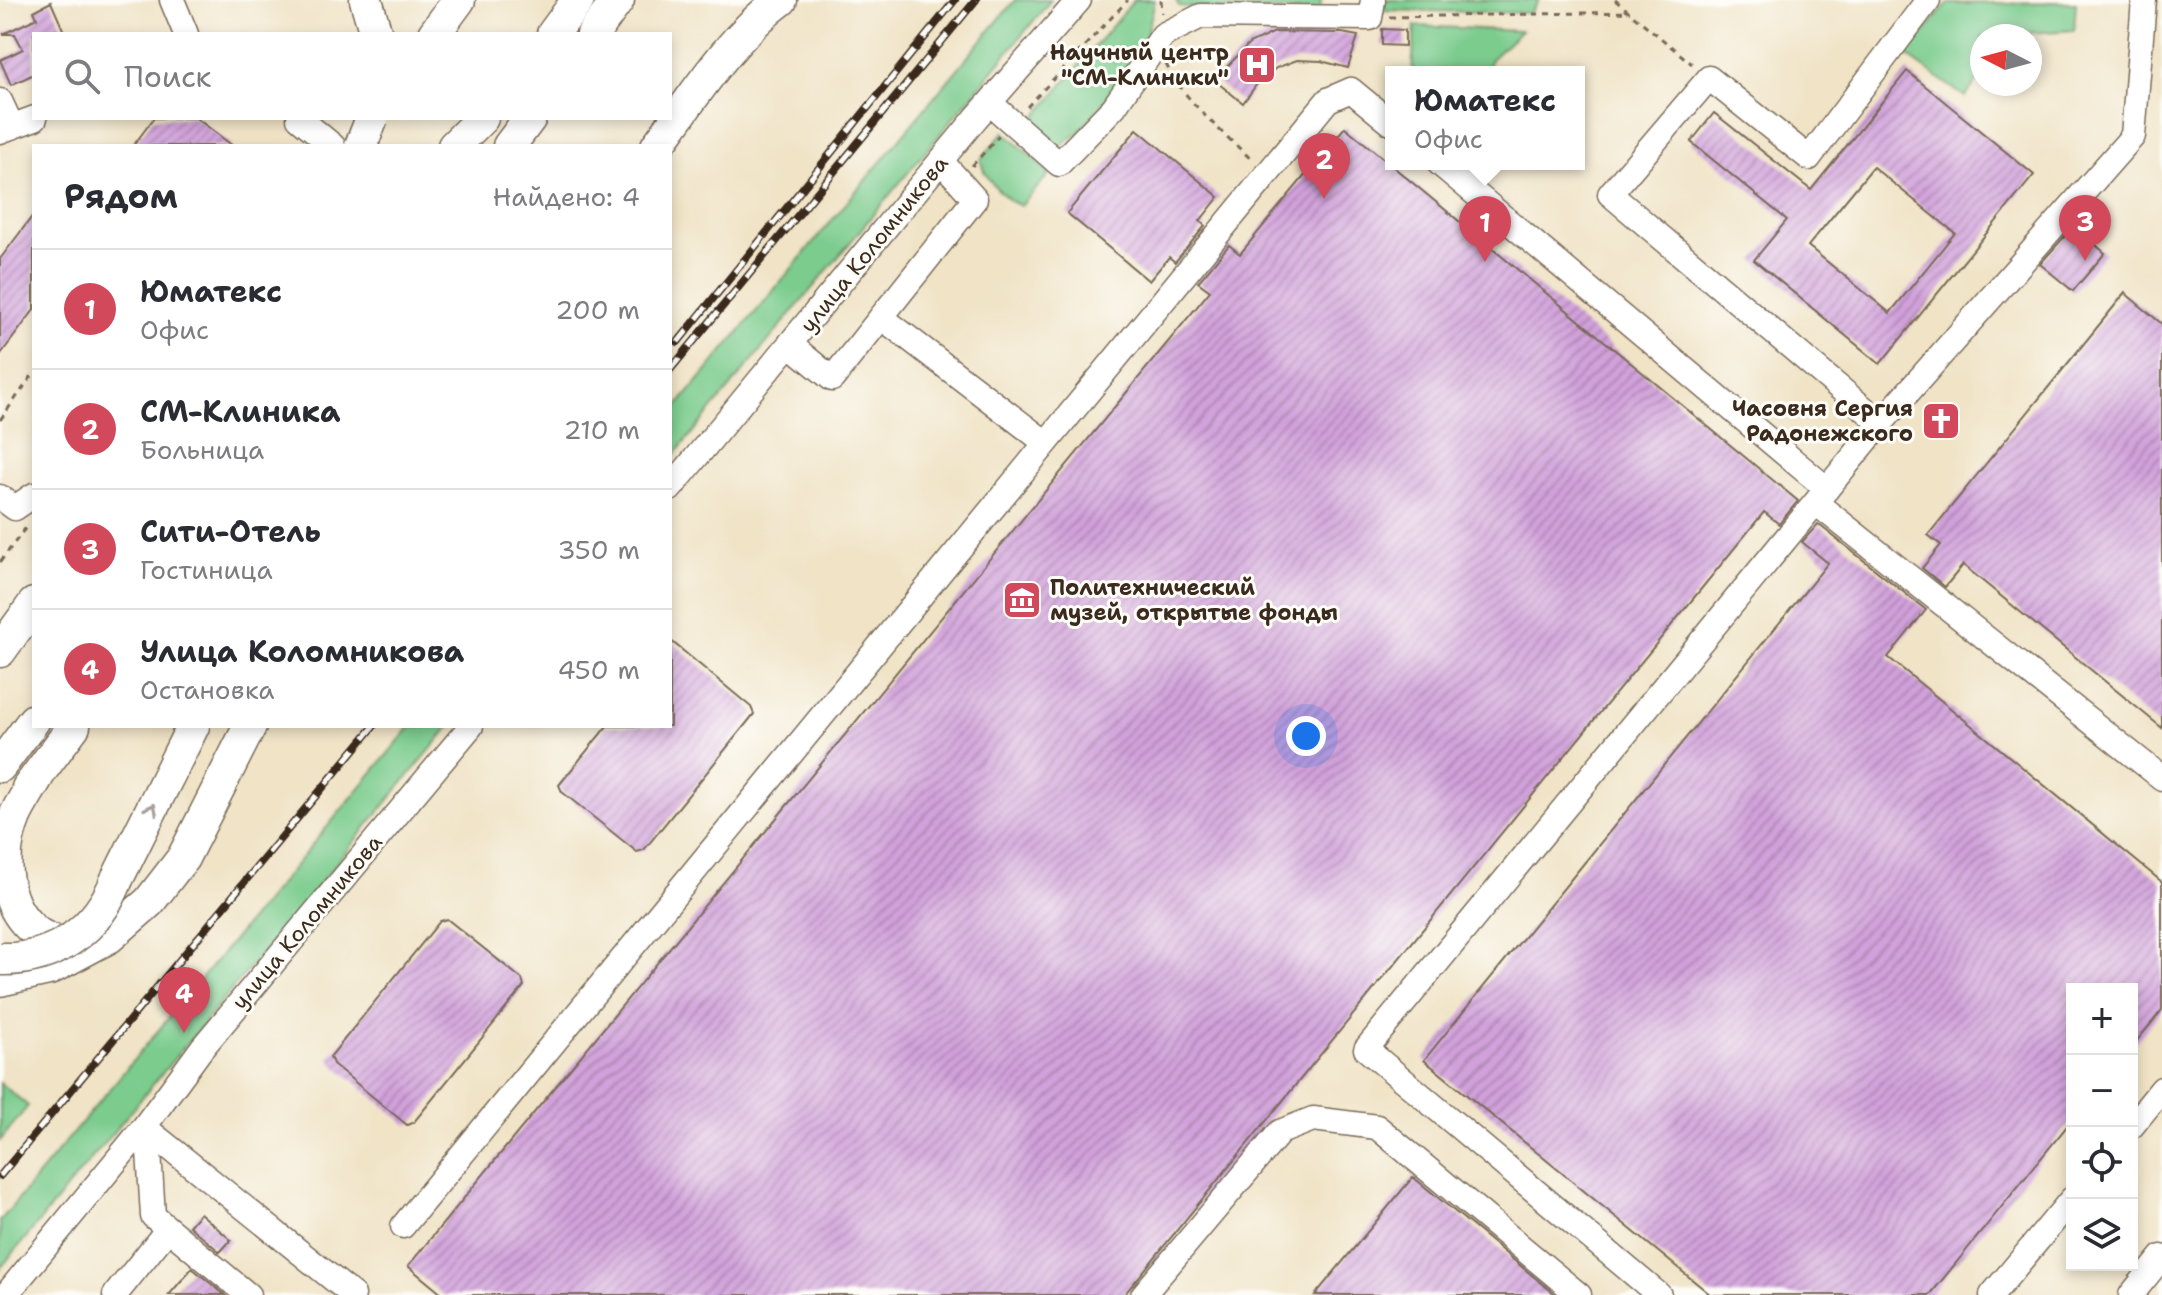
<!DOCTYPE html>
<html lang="ru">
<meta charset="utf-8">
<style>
:root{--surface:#fff;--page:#f7f7f7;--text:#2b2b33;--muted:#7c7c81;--line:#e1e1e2;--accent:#d1495b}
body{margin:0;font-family:"Shantell Sans",sans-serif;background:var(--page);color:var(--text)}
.controls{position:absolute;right:24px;bottom:24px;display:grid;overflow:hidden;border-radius:0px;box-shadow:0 4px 12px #0003}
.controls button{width:72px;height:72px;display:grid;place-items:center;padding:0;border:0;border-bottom:2px solid var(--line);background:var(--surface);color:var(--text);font:40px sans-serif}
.compass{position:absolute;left:1970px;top:24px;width:72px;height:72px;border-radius:50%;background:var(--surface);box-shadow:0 4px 12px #0003;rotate:276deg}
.you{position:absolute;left:1306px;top:736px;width:28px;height:28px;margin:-20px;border:6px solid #fff;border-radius:50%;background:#1a73e8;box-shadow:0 0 0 12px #1a73e833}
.badge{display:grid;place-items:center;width:52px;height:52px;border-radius:50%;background:var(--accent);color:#fff;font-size:26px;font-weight:700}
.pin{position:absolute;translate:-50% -66px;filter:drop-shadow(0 2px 4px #0008)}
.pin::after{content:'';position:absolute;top:42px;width:28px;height:24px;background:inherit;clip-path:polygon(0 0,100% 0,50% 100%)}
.popup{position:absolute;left:1385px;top:66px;width:200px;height:104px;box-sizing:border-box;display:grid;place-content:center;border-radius:0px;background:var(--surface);filter:drop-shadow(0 2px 6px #0005);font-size:26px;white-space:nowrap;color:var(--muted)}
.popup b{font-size:30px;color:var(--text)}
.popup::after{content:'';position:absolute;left:50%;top:100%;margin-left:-16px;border:16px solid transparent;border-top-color:var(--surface)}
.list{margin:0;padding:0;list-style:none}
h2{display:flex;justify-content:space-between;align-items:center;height:104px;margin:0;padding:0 32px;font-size:34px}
h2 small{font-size:26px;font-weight:400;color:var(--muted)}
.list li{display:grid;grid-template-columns:52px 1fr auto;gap:24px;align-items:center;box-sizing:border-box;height:120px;padding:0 32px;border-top:2px solid var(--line)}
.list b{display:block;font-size:30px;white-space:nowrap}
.list p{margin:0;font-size:26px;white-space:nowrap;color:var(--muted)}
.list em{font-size:26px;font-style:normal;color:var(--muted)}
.icon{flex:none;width:44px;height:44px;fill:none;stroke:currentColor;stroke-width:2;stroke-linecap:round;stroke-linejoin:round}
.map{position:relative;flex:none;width:2162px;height:1295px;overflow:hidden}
.search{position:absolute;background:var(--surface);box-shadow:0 4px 12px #0003;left:32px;top:32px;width:640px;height:88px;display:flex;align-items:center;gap:20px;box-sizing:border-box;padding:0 28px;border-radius:0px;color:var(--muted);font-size:30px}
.panel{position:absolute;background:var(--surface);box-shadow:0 4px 12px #0003;left:32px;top:144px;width:640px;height:584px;border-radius:0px}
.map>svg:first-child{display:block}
.green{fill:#7bcc8e;stroke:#5b7b56;stroke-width:2}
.building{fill:url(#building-hatch);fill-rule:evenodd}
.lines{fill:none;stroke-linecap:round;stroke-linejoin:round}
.minor-casing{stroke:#7a6b59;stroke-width:27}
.major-casing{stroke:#7a6b59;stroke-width:35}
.path{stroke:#7a6b59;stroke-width:3;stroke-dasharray:6 6;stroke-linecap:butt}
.minor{stroke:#fff;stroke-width:24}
.major{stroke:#fff;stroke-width:32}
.rail-casing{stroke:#3b2a1e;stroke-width:8}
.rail{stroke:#fdfcf7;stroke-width:5;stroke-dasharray:15;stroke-linecap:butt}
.major-bridge-casing{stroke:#7a6b59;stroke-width:35;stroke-linecap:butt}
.major-bridge{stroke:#fff;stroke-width:32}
.oneway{stroke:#a79f9a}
.labels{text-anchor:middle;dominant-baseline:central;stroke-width:6;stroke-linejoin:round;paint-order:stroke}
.poi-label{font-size:22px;font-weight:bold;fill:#3b2a1e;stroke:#fdfcf7;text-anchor:end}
.street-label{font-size:22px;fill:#3b2a1e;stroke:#fdfcf7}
</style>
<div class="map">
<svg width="2162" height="1295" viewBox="0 0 2162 1295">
<defs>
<pattern id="building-hatch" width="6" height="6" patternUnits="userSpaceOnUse" patternTransform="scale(2)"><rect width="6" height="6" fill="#d1a1db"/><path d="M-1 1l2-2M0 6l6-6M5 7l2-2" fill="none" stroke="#ab83b1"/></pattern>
</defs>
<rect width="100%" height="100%" fill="#fdfcf7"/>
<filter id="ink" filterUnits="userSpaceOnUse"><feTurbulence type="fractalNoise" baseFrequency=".0125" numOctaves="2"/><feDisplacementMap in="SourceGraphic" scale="16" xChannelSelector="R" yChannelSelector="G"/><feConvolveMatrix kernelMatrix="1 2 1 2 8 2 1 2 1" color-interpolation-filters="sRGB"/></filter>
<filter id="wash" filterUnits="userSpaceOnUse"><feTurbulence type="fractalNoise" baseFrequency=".006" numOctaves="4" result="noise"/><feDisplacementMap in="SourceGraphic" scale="32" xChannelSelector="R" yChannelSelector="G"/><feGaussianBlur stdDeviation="1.8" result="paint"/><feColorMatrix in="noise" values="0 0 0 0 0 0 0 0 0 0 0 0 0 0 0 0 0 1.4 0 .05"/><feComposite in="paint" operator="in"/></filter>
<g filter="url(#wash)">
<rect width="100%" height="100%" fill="#f0e3c6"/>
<!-- green -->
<path class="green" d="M1015,0h36l-381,460v-45z
M1134,0h21l-13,55 -63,77 -21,16 -31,-21z
M1176,0h145l-1,11 -132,-4 -9,-1z
M1379,0h160l-9,13 -152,-3z
M2076,2l-2,28 -92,6v39l-17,22 -59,-42 41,-51z
M1415,26l106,5 -30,28 -6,13h-73z
M1004,132l46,41 -29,33c-16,-6 -40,-31 -40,-47z
M411,726h39l-450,543v-48z
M0,1083l28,23 -28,35z"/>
<g id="blocks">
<!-- building -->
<path class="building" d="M51,2l14,32h-31v40l-23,11 -11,-25 23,-11 -8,-15h-12l34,-16 -3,-7z
M1382,29l23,1v16l-23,-1z
M1275,32l67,1 16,3 -10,32 -27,-7 -24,-1 -21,8 -19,16 -14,19 -29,-23 35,-36z
M1907,71l127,104 -154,189 -126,-104 33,-40 -96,-78 23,-29 97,77zM1873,167l82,66 -65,80 -82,-67z
M154,118h42l37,28h-100z
M1345,127l453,374 -19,23 -15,-12 -640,783h-681l-35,-29 802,-975 -12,-9 31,-37 11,9z
M1137,129l82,68 -19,24 5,5 -30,36 -6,-5 -20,24 -82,-68z
M34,214v96l-34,45v-96z
M2074,226l31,27 -32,38 -33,-27z
M2125,293l37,31v404l-199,-163 -18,22 -23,-19 19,-23 -13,-10z
M1818,524l108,86 -38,47 274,225v128l-30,37v-58h-60v131l-142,175h-219l-287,-235 404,-497 -26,-21z
M670,640l81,67 3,7 -110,136 -7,2 -75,-60 -3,-7 48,-59h63z
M447,919l75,60 2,7 -110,136 -7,3 -74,-61 -3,-7 110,-136z
M1413,1177l143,118h-241z
M200,1213l31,27 -11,12 -31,-26z
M192,1268l33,27h-56z"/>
</g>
</g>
<g filter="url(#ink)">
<use href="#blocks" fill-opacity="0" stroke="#7a6b59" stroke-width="2"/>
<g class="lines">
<!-- minor casing -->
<g class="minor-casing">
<path id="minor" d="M172,0l14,34
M0,101l12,26
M990,103l69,61 55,-57 49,-72 38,-19 169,2 3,-18
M299,118l34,28
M0,131l35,-13
M1440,164l387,325
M881,317l165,126
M791,345l41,34 143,-180 -34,-38
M1881,423l-271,-229 99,-116 100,80 119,-158
M670,489l306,-371 103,-118
M0,497l15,11 19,-13
M1816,503l346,275
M2132,1126l30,-37
M144,1127l209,168
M144,1127l5,24 4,65 95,79
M403,1226l925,-1126 23,-10 40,33
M6,1295l138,-168 58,-79 269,-322
M115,1295l53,-66
M1143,1295l137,-163 33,-13 64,8 202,168
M1659,1295l-293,-246 515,-626 252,-287 11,-136
M1992,1295l80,-96
M2131,1295l31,-38"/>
</g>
<!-- major casing -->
<g class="major-casing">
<path id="major" d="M366,0l10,34
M434,34l25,-34
M553,34l25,-34
M593,34l25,-34
M454,146l28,-28
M509,146l21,-28
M657,146c38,-51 73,-108 124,-146
M0,651l34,-47
M0,766l34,-46
M40,772c-8,15 -18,29 -25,44 -15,36 -14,83 15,111 14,14 33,18 52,15
M28,788l46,-62
M117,879l76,-153
M0,980l49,-11 60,-32 40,-35 34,-44 67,-132"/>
</g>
<!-- path -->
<path class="path" d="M1161,0l1,13
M1615,0l77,64
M1389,17l241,-5
M1166,64c16,34 57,69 85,95
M1027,107l101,-107
M972,166l27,-30
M0,420l34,-47
M0,562l27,-36"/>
<!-- minor -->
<use href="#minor" class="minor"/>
<!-- major -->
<use href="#major" class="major"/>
<!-- rail casing -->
<g class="rail-casing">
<path id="rail" d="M678,342l277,-342
M670,370l306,-370
M0,1176l374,-450"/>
</g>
<!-- rail -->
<use href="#rail" class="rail"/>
<!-- major-bridge casing -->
<g class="major-bridge-casing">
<path id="major-bridge" d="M361,146l11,-28
M0,959c55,2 98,-30 117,-80"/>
</g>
<!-- major-bridge -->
<use href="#major-bridge" class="major-bridge"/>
</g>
<!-- one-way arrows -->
<defs><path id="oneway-chevron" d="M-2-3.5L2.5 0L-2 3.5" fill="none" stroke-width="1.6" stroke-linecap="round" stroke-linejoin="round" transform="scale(2)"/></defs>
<use class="oneway" href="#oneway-chevron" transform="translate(152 809) rotate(-64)"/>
</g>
<!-- icons -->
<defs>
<g id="hospital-square" transform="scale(2)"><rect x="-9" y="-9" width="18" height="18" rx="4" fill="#d1495b" stroke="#fdfcf7"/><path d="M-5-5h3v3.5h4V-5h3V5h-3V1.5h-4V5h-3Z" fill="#fff"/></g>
<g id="church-square" transform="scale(2)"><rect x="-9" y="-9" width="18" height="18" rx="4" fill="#d1495b" stroke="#fdfcf7"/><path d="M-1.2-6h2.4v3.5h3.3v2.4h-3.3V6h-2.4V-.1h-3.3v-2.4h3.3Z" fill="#fff"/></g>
<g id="museum-square" transform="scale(2)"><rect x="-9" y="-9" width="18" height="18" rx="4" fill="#d1495b" stroke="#fdfcf7"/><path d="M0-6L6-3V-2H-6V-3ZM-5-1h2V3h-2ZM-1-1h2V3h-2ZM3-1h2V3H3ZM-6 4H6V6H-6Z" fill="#fff"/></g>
</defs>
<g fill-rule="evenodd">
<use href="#hospital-square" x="1257" y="65"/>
<use href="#church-square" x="1941" y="421"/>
<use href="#museum-square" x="1022" y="600"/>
</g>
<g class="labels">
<!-- poi labels -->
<g class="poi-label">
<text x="1229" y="52">Научный центр<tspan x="1229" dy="25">"СМ-Клиники"</tspan></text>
<text x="1913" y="408">Часовня Сергия<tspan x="1913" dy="25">Радонежского</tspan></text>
<text x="1050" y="587" text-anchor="start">Политехнический<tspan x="1050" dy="25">музей, открытые фонды</tspan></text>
</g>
<!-- street labels -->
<g class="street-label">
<text transform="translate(874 244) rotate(-51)">улица Коломникова</text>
<text transform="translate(307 922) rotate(-50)">улица Коломникова</text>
</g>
</g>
</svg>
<div class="controls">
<button>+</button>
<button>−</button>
<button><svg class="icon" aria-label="locate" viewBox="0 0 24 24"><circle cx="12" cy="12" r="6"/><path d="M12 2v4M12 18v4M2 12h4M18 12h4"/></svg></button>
<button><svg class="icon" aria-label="layers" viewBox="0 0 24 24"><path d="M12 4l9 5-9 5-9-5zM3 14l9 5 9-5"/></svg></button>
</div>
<svg class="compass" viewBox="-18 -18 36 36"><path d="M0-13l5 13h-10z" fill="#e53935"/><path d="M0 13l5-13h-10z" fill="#7c7c81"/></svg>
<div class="you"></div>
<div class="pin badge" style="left:1485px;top:262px">1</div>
<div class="popup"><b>Юматекс</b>Офис</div>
<div class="pin badge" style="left:1324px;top:199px">2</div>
<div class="pin badge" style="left:2085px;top:261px">3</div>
<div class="pin badge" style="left:184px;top:1033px">4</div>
<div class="search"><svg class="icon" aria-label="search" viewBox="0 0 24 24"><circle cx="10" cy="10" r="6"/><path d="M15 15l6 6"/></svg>Поиск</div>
<section class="panel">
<h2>Рядом<small>Найдено: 4</small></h2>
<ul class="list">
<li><span class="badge">1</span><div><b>Юматекс</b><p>Офис</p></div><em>200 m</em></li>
<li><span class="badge">2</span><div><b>СМ-Клиника</b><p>Больница</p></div><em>210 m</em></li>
<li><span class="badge">3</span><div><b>Сити-Отель</b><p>Гостиница</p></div><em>350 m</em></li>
<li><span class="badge">4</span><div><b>Улица Коломникова</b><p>Остановка</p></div><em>450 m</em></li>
</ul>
</section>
</div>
